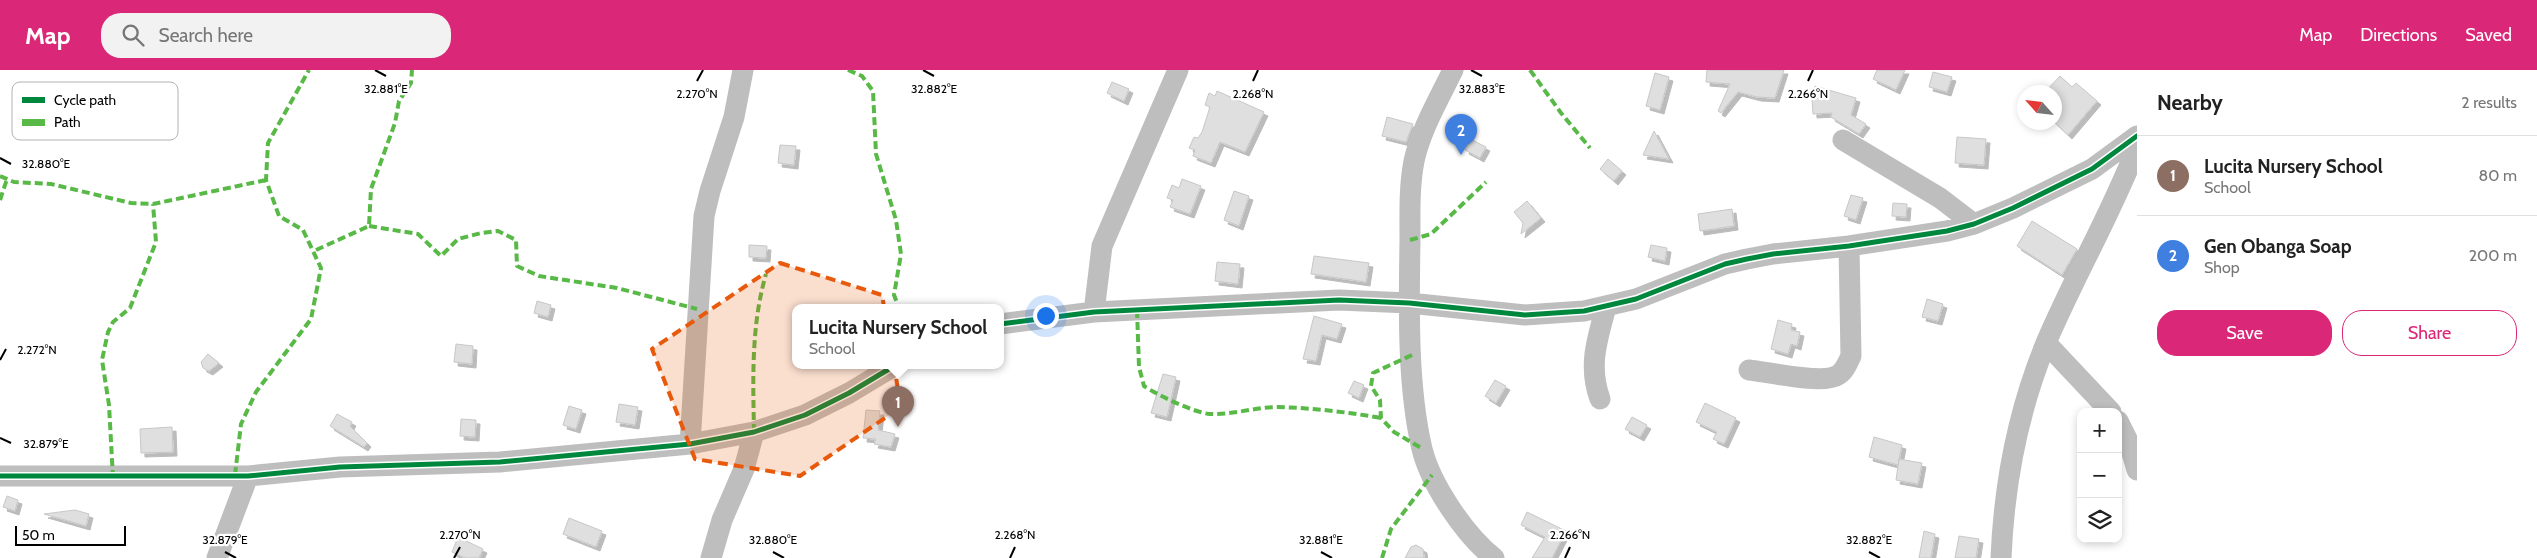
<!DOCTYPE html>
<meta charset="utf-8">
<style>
:root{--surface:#fff;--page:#f2f2f2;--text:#222;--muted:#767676;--line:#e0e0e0;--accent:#db2777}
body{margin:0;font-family:Cabin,sans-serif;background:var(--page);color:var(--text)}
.controls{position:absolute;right:15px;bottom:15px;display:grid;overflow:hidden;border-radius:10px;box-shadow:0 2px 8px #0003}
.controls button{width:45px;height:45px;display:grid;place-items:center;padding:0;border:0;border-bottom:1px solid var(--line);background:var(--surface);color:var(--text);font:25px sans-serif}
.compass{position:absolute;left:2017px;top:15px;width:45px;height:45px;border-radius:50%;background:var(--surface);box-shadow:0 2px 8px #0003;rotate:297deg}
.scale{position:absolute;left:15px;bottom:12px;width:111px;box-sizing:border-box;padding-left:5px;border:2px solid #000;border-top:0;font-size:14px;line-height:18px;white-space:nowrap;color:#000;-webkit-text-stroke:4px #fff;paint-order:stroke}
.you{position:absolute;left:1045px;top:245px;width:18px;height:18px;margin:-12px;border:4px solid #fff;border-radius:50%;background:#1a73e8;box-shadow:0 0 0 8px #1a73e833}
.badge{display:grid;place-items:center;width:32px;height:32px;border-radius:50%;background:var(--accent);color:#fff;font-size:16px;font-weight:700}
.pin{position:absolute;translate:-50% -41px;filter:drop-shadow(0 1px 2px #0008)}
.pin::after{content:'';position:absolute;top:26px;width:18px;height:15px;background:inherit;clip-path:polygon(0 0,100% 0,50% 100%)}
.popup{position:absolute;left:792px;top:234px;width:212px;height:65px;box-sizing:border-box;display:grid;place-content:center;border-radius:10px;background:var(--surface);filter:drop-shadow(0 1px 4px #0005);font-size:16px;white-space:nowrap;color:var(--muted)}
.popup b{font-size:19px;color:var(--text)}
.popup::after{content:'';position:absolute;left:50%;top:100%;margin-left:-10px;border:10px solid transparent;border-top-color:var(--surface)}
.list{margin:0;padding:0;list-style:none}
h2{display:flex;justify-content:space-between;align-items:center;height:65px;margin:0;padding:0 20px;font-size:21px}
h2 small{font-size:16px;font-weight:400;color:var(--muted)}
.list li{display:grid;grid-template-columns:32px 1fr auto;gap:15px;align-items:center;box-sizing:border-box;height:80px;padding:0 20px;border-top:1px solid var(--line)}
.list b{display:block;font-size:19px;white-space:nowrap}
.list p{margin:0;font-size:16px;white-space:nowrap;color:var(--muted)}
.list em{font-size:16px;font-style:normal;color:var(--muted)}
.actions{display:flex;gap:10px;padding:15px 20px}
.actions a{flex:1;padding:11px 0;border:1px solid var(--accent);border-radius:20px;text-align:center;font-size:18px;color:var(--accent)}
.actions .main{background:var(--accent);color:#fff}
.icon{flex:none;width:28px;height:28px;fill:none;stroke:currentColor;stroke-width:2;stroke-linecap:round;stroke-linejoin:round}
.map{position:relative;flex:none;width:2137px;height:488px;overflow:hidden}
header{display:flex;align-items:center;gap:30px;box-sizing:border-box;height:70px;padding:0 25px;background:var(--accent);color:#fff}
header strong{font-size:24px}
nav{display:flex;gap:28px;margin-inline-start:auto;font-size:18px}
.search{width:350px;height:45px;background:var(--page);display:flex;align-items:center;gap:12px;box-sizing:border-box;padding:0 18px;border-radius:20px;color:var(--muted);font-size:19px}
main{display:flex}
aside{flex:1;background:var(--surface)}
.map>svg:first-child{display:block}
.building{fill:#dfdfdf;stroke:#c7c7c7;filter:url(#shadow)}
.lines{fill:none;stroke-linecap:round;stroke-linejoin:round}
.minor{stroke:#bebebe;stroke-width:21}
.quiet{stroke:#58b947;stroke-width:4;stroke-dasharray:8 4;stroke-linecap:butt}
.cycleway-casing{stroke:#fff;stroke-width:8}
.cycleway{stroke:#00873e;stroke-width:5}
.marked{fill:#e8590c;fill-opacity:0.2;stroke:#e8590c;stroke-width:4;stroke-dasharray:10 6;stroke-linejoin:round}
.ticks{fill:none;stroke:#000;stroke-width:2}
.key{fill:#fff;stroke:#b2b2b2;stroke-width:1}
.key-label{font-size:14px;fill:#000}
.ticks-label{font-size:12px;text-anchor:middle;fill:#000;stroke:#fff;stroke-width:4.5;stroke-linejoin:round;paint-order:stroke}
</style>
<header>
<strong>Map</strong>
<div class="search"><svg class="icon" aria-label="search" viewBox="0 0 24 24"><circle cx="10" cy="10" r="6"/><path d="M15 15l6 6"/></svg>Search here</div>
<nav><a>Map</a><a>Directions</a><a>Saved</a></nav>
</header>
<main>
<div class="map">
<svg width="2137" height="488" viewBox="0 0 2137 488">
<defs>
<filter id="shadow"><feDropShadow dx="4" dy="4" stdDeviation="0" flood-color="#0004"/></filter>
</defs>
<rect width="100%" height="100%" fill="#fff"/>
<!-- building -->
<path class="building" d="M1707,0h77l-9,28 -18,-1 -19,-5 -17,21 -3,-2 12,-27 -24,-2z
M1877,0h28l-9,20 -23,-11z
M1933,2l19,5 -5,15 -18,-5z
M1655,3l14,4 -9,33 -14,-4z
M2060,6l12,11 4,-4 21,18 -29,34 -14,-13v-9l7,-8 -7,-6v-7l-8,-1z
M1112,12l17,7 -5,12 -17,-8z
M1815,16l41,12 -5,17 15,9 -7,10 -28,-17 1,-4 -19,1 -1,-15z
M1217,21l47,21 -19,40 -25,-10 -9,21 -18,-7 2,-6 -6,-2 5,-11 4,1 4,-6 8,-25 -5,-2 4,-12 6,3z
M1387,47l26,7 -7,18 -24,-6z
M1654,61l15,28 -26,-4z
M1957,67l29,2 -2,26 -29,-2z
M1470,69l16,8 -6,11 -15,-8z
M780,75l16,1 -2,19 -16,-2z
M1608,89l14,12 -8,10 -14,-12z
M1182,109l19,7 -11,28 -20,-7 3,-7 -6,-2 5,-13 7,3z
M1234,121l15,5 -10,30 -15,-6z
M1851,125l12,3 -7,22 -12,-4z
M1527,131l14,17 -20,16 2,-11 -9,-11z
M1893,133l14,1 -1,13 -14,-1z
M1732,139l2,17 -34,5 -2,-17z
M2032,151l45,28 -15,26 -45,-29z
M749,175l18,1 -1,12 -17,-1z
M1651,175l16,3 -2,13 -17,-4z
M1314,186l55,7 -3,19 -55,-8z
M1217,192l23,2 -2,20 -23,-3z
M1927,229l16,5 -5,17 -16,-4z
M537,231l14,4 -3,12 -14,-4z
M1314,246l28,8 -5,15 -15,-4 -6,26 -13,-2z
M1778,250l14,4 -1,6 9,2 -3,14 -6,-2 -3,10 -17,-5z
M456,274l17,2 -1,18 -18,-2z
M208,284l11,9 -10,8 -6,-3 -2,-6z
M1163,304l13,3 -9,40 -16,-4z
M1495,310l11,6 -10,17 -11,-7z
M1354,311l10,4 -5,13 -11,-5z
M1705,333l31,15 -12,26 -11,-5 4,-7 -21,-10z
M619,334l19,3 -3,18 -19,-3z
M569,336l13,4 -6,19 -13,-4z
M866,340l14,1 -2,19 17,4 -4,13 -17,-3 2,-5 -13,-1z
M337,344l15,8 -2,4 17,17 -3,4 -34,-21z
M1632,347l15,8 -7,12 -15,-8z
M461,349l15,1 -1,17 -15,-1z
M172,357l1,25 -32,1 -1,-24z
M1874,367l28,8 -4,20 -29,-8z
M1899,389l23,4 -4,21 -22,-4z
M7,426l11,4 -3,11 -12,-4z
M75,440l14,4 -3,12 -42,-12z
M1527,442l39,19 -14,27h-20l13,-21 -24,-12z
M569,448l33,13 -6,16 -33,-13z
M1924,461l11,3 -4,24h-12z
M1959,466l20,3 -3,19h-21z
M458,467l25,12 -4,9h-14l-13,-6z
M1416,475l7,4 1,9h-19l6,-11z"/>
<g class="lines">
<!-- minor -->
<path class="minor" d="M1453,0c-14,29 -32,59 -39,91 -5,26 -4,53 -4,79 -1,66 -3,145 12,209 9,36 43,86 72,109
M1843,70l97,58 34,26
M1094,242l8,-66 76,-176
M1000,254l94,-12 245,-12 70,3 116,12 59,-4 52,-12 89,-35 22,-5 26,-5 76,-8 98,-15 27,-7 39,-16 79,-39 45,-33
M2046,273l65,69
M1749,300c20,2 74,15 89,5 7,-4 10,-13 13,-19l-2,-110
M1600,329c-12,-33 -3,-59 6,-92
M2118,351l11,22 8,27
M690,374l14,-228 6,-25 24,-74 9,-47
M0,406h248l92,-9 160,-5 190,-18 64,-12 51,-17 44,-22 45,-27
M217,488l31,-82
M711,488l11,-38 22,-51 10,-37
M2001,488c3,-73 17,-147 45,-215 28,-66 65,-129 91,-196"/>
<!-- quiet -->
<path class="quiet" d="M848,0l14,6 11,15 3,63 20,66 5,34 -7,41 5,13
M1530,0l31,43 29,35
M0,106l14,6 37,2 80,19 22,1 113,-24
M0,130l7,-21
M369,156l49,8 23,22 17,-17 23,-6 17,-2 18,9 1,26 22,10 78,12 80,21
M1410,170l21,-6 55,-52
M316,180l53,-24 2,-37 24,-66 4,-22 12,-18 1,-13
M1137,240l2,57 5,19c13,9 51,27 66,28 23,1 45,-7 68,-7 35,1 69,5 103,11
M1412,285l-39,18 -2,13 9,14 1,18 13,14 29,17
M754,362c-1,-54 -3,-106 12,-158
M235,405l6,-51 15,-32 55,-73 10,-51 -18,-38 -24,-14 -13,-36 2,-37 41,-73
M113,408l-4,-73 -7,-45 6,-28 5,-10 17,-14 26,-66 -3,-38
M1382,488l9,-29 41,-54"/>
<!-- cycleway casing -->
<g class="cycleway-casing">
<path id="cycleway" d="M1000,254l94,-12 245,-12 70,3 116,12 59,-4 52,-12 89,-35 22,-5 26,-5 76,-8 98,-15 27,-7 39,-16 79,-39 45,-33
M0,406h248l92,-9 160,-5 190,-18 64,-12 51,-17 44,-22 45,-27"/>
</g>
<!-- cycleway -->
<use href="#cycleway" class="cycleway"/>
</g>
<!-- marked area -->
<path class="marked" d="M780,193l102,32 19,112 -101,69 -105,-17 -43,-110z"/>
<!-- ticks -->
<path class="ticks" d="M375,0l11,6M923,0l11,6M1471,0l11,6M697,11l6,-11M1253,11l5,-11M1808,11l5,-11M0,88l11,6M0,290l6,-11M0,368l11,5M225,482l11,6M773,482l11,6M1321,482l11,6M1869,482l11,6M454,488l6,-11M1010,488l5,-11M1565,488l5,-11"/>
<!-- legend -->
<rect x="12" y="12" width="166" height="58" rx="8" class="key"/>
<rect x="22" y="27" width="23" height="6" fill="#00873e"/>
<rect x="22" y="49" width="23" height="7" fill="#58b947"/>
<g class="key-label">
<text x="54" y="35">Cycle path</text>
<text x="54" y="57">Path</text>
</g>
<g class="ticks-label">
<text x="934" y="23">32.882°E</text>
<text x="386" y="23">32.881°E</text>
<text x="1482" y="23">32.883°E</text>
<text x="697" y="28">2.270°N</text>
<text x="1253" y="28">2.268°N</text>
<text x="1808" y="28">2.266°N</text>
<text x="46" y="98">32.880°E</text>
<text x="37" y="284">2.272°N</text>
<text x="46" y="378">32.879°E</text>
<text x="460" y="469">2.270°N</text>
<text x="1015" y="469">2.268°N</text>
<text x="1570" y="469">2.266°N</text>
<text x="225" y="474">32.879°E</text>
<text x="773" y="474">32.880°E</text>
<text x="1321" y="474">32.881°E</text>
<text x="1869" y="474">32.882°E</text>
</g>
</svg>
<div class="controls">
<button>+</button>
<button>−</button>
<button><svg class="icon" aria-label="layers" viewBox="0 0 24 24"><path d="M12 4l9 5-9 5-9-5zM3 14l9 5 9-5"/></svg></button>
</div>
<svg class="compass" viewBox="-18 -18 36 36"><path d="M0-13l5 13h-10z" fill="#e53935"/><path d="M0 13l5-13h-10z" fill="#767676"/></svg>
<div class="scale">50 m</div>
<div class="you"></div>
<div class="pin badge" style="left:898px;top:357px;background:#8d6e63">1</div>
<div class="popup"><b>Lucita Nursery School</b>School</div>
<div class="pin badge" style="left:1461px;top:85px;background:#3f7fe0">2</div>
</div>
<aside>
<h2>Nearby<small>2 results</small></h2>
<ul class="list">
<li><span class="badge" style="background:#8d6e63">1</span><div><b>Lucita Nursery School</b><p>School</p></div><em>80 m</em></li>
<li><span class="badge" style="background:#3f7fe0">2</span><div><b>Gen Obanga Soap</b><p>Shop</p></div><em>200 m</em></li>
</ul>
<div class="actions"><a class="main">Save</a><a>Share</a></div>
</aside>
</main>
